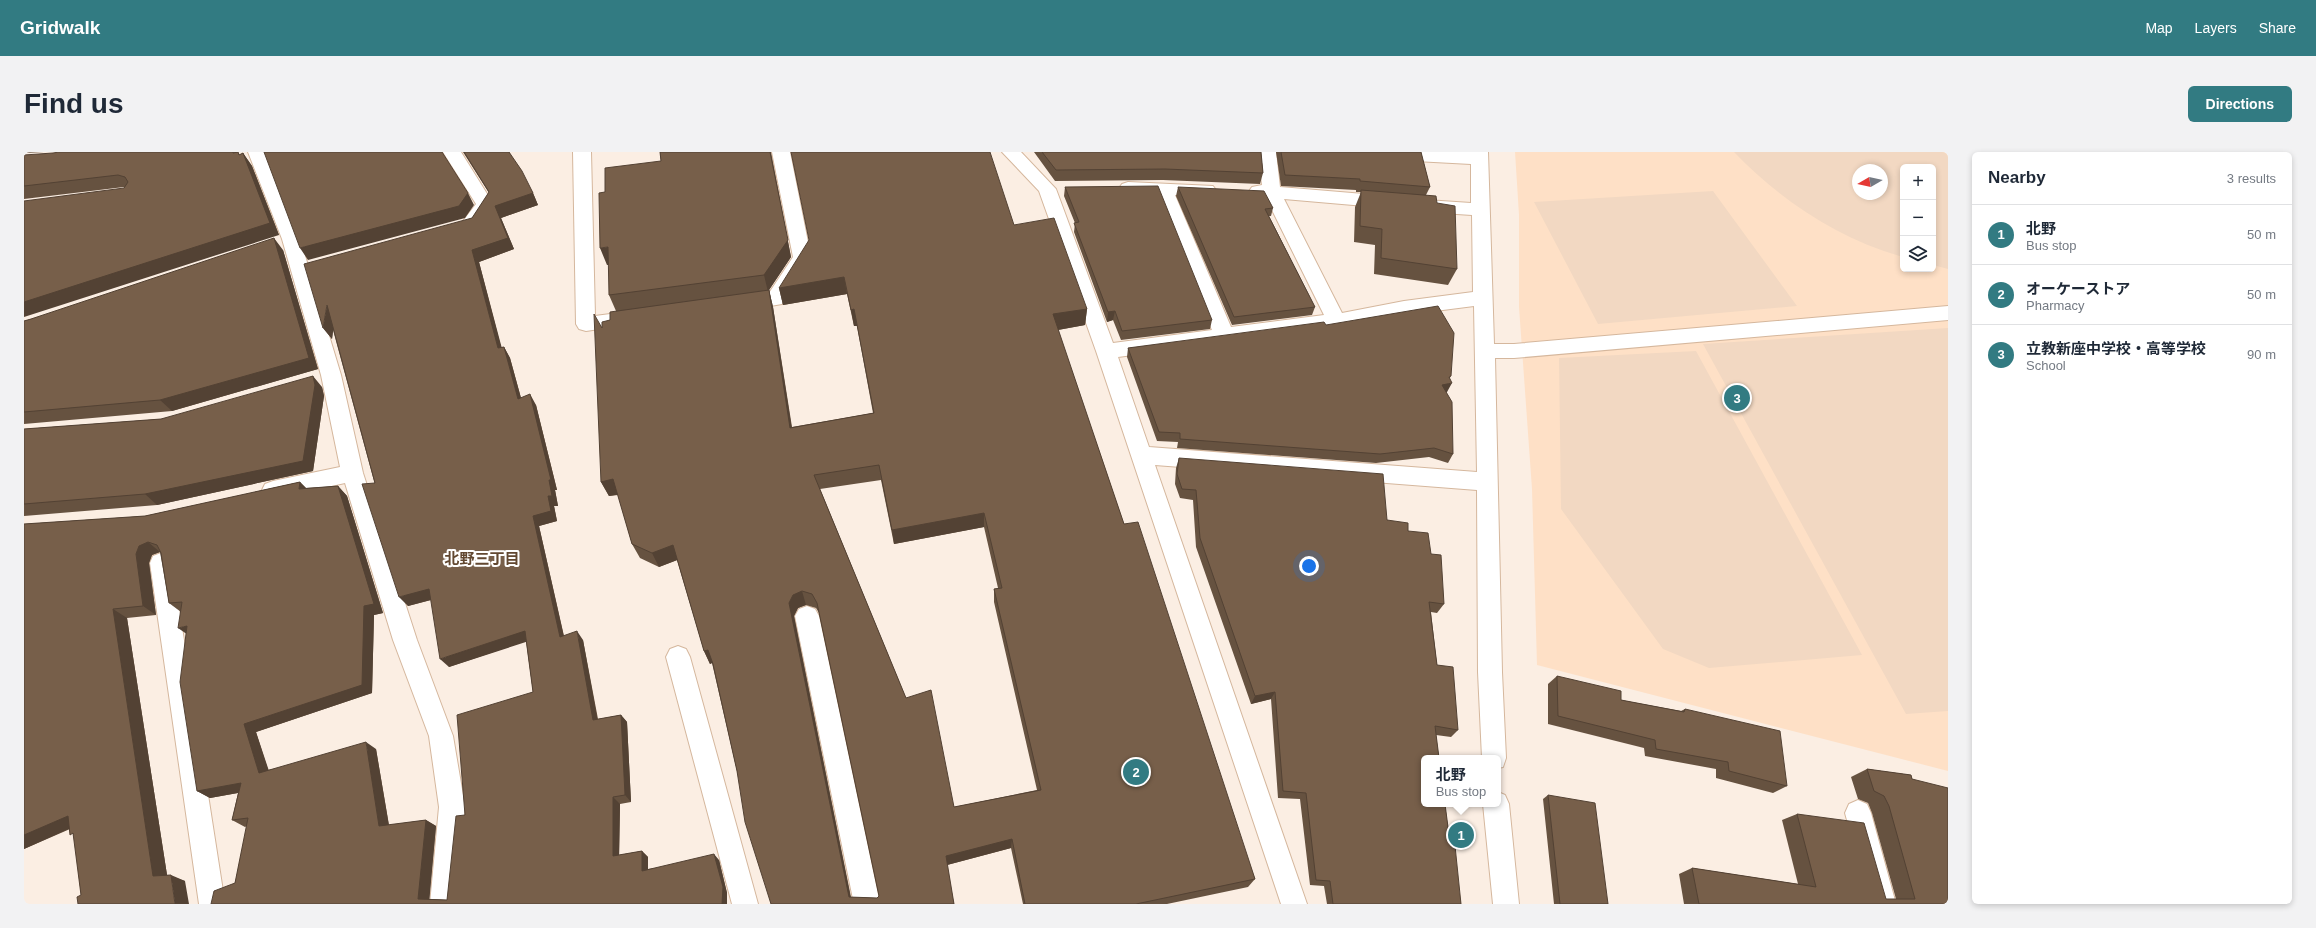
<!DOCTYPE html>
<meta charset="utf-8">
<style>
:root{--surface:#fff;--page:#f2f2f3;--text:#1f2937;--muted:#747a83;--line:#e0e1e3;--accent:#327b82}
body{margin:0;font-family:Helvetica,"Noto Sans JP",sans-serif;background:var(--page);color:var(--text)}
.controls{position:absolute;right:12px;top:12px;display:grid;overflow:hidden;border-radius:6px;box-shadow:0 2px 6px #0003}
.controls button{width:36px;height:36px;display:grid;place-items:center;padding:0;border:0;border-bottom:1px solid var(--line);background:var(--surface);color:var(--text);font:20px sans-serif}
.compass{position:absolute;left:1828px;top:12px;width:36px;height:36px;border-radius:50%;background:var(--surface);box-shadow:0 2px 6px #0003;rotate:261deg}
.you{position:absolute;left:1285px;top:414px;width:14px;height:14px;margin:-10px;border:3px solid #fff;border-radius:50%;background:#1a73e8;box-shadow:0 0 0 6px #1a73e833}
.badge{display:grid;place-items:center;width:26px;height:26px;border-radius:50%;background:var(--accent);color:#fff;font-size:13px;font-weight:700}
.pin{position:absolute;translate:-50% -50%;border:2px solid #fff;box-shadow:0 1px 4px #0006}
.popup{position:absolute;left:1397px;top:603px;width:80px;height:52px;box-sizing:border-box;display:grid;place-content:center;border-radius:6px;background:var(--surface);filter:drop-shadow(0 1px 3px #0005);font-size:13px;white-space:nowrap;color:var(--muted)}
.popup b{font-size:15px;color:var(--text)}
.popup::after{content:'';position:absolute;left:50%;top:100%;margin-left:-8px;border:8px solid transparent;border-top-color:var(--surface)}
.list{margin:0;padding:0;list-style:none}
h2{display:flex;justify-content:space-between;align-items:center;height:52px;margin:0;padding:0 16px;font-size:17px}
h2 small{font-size:13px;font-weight:400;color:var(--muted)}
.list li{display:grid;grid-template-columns:26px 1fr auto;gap:12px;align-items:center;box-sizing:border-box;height:60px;padding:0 16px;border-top:1px solid var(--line)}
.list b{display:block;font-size:15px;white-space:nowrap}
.list p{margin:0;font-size:13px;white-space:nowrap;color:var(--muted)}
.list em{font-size:13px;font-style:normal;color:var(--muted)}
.icon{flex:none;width:22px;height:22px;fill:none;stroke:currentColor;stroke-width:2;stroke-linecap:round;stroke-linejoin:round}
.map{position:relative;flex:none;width:1924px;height:752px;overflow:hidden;border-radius:6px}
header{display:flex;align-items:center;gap:24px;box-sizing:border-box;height:56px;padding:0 20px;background:var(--accent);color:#fff}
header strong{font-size:19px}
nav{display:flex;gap:22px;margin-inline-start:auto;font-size:14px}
.intro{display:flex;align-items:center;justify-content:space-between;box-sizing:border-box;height:96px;padding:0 24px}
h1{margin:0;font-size:28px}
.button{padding:10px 18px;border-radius:6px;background:var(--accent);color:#fff;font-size:14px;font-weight:700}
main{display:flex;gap:24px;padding:0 24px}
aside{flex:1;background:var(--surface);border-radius:6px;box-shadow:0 2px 6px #0003}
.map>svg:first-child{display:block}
.built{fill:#fee0c6;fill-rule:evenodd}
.green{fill:#f2d8c2;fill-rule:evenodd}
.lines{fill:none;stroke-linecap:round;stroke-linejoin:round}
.minor-casing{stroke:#d5b79d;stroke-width:2}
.minor{fill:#fff;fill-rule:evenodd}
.wall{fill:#665240;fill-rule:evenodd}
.shaded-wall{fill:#534234}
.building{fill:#775f4a;stroke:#534234;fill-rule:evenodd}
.labels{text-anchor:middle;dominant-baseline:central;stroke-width:4;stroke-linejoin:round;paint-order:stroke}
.neighbourhood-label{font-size:15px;font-weight:bold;fill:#624831;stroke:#fff}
</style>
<header>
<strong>Gridwalk</strong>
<nav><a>Map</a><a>Layers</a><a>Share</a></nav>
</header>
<div class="intro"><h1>Find us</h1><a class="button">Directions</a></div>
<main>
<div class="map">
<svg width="1924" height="752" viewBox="0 0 1924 752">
<rect width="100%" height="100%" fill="#fbeee3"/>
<!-- built -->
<path class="built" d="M1491,0h433v619l-411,-106 -5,-176 -13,-182v-92zM1879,15h30v102h-30zM1834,18h24v24h-24z"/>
<!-- green -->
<path class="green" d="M1710,0h214v117l-15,-4v-98h-30v90c-64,-18 -123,-57 -169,-105zM1834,18h24v24h-24z
M1689,39l84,115 -199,18 -64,-122z
M1924,176v383l-42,3 -203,-370z
M1672,199l166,304 -153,13 -46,-19 -102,-140 -2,-151z"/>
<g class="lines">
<!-- minor casing -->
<g class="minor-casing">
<path id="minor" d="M224,0h18l34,87 41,136 22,98 54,167 36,96 12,71 -9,97h-26l9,-97 -10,-71 -36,-96 -48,-157 -72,16 -8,-3 -3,-6 3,-6 8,-3 67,-14 -19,-92 -39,-136z
M419,0h18l33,53c-7,12 -17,29 -31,24l-3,-4 16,-21z
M549,0h18l4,164 38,-5 7,2 3,5 -3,5 -54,8 -7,-2 -3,-5z
M748,0h18l21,105 -29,47 -40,7 -7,-2 -3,-5 3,-5 34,-6 24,-36z
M978,0h19l35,37 57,154 99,-13 -55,-135 -35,-3 -3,-4 3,-4 6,-2 85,4 3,4 -3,4 -38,1 56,132 93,-12 -58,-117 -14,-3 -3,-4 3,-4 10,-2 -4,-33h18l4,35 108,9 6,2 3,4 -3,4 -6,2 -104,-9 58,114 62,-12 69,-9 -1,-77 -46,-3 -6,-2 -3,-4 3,-4 6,-2 45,3v-39l-112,-6 -6,-2 -3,-4h138l6,192h20l434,-38v14l-434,38h-19l7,314 4,86 -3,9 -5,1v-10h-16l-4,-86 -1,-182 -322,-25 152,439h-26l-185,-553 -57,-160zM1450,154l3,166 -328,-25 -31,-90 218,-29 68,-13z
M137,401l8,3 3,7 53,341h-26l-49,-341 3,-7z
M783,454l8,3 4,7 61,288h-26l-59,-288 4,-7z
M654,494l8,3 4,8 68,247h-26l-66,-247 4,-8z
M1474,640l7,3 4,9 10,100h-26l-10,-100h15z
M1834,648l9,4 4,9 25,91h-26l-25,-91 4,-9z"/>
</g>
<!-- minor -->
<use href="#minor" class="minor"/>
</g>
<!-- wall -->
<path class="wall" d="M0,0h20l-20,1z
M214,0l2,3 3,-2 9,13 27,69 -155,-47v-1l-100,12v-44z
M439,0h46l24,41 5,12 -37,13 13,31 -35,13 22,85h3l6,11 11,40 15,7 21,85h-2l3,16h-4l3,15 -18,5 25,110 19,4 15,79 23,-4 6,7 4,80 -11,2 -1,51 23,-4 6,6v12l71,-9 8,33v11h-516l24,-21 12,-57 -2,1 -13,-7 6,-27 -28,5 -13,-7 -11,-158 -5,-21 -12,-9 -9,-51 -8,3 -3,8 7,52 -29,3 40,257 18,6 -104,14 -7,-59 -4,-7 -46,20v-325l121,-8 155,-34 6,6 32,-2 9,10 36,117 -9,2 -2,78 -116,39 12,38 108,-21 13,76 37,-5 10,6 -7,73 18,1 18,-85 68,-123 -7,-51 -77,26 -18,-67 -23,6 -75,-276 -1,9 -9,-11 149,-110 17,-25z
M636,0h111l20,105 -22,33 4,17 19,120 81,-14 -16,-87h-3l-7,-32 -64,11 -4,-17 235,-63 73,84 -2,16 -27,5 66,194 131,355 -7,8 -81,17h-144l-12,-56 -64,17 7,39h-183l-34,-133 -25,-108 -2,1 -6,-13 -27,-91 -18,7 -19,-9 -8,-14 -14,-49 -9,1 -8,-14 1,-154 8,-8 6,-9 -7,-16v-31l-2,1 -2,-73 56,-31zM857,328l13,64 90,-17 14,61 -4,1v13l43,188 -83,17 -48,-109 -86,-209zM782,453l10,3 3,5 60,283 -2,2 -26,-1 -57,-281 4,-8z
M1010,0h227l2,21 -3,11 -97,-4 -108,1z
M1252,0h145l9,35 -4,8 11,8 20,66 -9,16 -74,-11 1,-29 -21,-3 1,-35 6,-15h-5v-2l-75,-4z
M1041,35l147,133 -2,9 -89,11 -8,-20 -6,2 -33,-90 1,-9 -11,-27z
M1154,35l95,21 -2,8h-2l46,91 -3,8 -80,10 -56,-129z
M259,98l35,119 -146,42 -148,13v-103z
M1302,173l123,53 -2,14h-1l7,62 -5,9 -19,-6 -53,6 -199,-15 1,-6 -21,-1 -30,-84 1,-9z
M298,235l2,9 -11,75 -156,34 -133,11v-87l137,-10z
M1155,306l208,62 21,11 23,23 13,50 -7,9 -6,-1 6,53 21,65 -7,7 -15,-2 13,100 12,69h-134l-3,-18 -14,-1 -10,-86 -22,-1 -7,-99 -20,5 -55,-157 -3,-47 -13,-2 -5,-14 1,-16z
M1533,524l64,24 60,11 4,-2 102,77 -14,7 -57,-15v-9l-71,-13 -1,-8 -96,-24v-40z
M1843,617l44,6 37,129h-264l-5,-30 13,-6 106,16 -16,-64 15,-6 89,85h10l-24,-86 -4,-10 -10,-4 -7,-22z
M1524,643l60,109h-54l-11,-105z"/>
<!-- shaded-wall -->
<path class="shaded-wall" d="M746,0l21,105 -22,33 4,17 21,136 -4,-15 -22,-136 -4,-17z
M219,1l9,13 27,69 -255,82v-15z
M444,41l6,12 -9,13 -157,42 -8,-12z
M509,41l5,12 -37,13 13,31 -35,13 26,98 -7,-12 -26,-98 23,-44z
M250,86l9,12 35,119 -146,42 -12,-11z
M584,95l7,17 -8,1 -7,-17z
M820,125l3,17 -64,11 -4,-17z
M303,153l8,12 -3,22 -9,-11z
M830,157l3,17h-3l-3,-16z
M1063,157l-2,16 -33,6 1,-17z
M1091,159l-2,9 -6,2 1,-10z
M480,195l6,11 14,51 -6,-10z
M289,224l9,11 2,9 -11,75 -156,34 -12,-11z
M1427,224l-5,8 6,-1 -5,9 -10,2 5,-9 7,-8z
M506,242l6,11 21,85h-2l3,16h-4l3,15 -18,5 27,120 -6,-9 -27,-121 15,-20z
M589,327l8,15 -12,2 -8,-14z
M276,330l10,10 -11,-3z
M314,334l9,10 36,117 -9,2 -2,78 -116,39 16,48 -13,-7 -15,-49z
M960,361v14l-90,17 -2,-14z
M124,390l12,10 -8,3 -3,8 7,52 -13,-9 -7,-52 3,-8z
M649,393l7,14 -21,8 -7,-14z
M405,437l9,9 -30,8 -9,-9z
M778,439l4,14 -8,3 -4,8 58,288 -3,-7 -60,-294 4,-8z
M89,457l14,9 41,263 -15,-5z
M163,474l4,11 -13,-9z
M501,479l7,9 -83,27 -9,-8z
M553,479l6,9 16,88 -6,-8z
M684,498l6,12 -4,2 -6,-13z
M1251,540l-4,7 -20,5 4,-8z
M597,563l6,7 4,80 -6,-7z
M342,590l10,7 14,83 -11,-6z
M217,631l13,7 -44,8 -13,-7z
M589,645l7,7 -1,58 -6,-6z
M44,664l16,6 -60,27v-14z
M402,668l10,6 -7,78 -11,-5z
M988,687l-1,9 -64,17 -1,-9z
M618,699l6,6v19l-6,-5z
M690,702l5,6 8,33v11h-5z
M147,723l14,6 4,23h-14z"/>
<!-- building -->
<path class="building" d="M35,0h174v1l5,-1 1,3 4,-2 27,70 -246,79v-101l100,-13 4,-6 -3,-5 -7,-2 -94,11v-31l29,-2z
M240,0h178l26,41 -9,13 -159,42z
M440,0h45l13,19 11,22 -38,13 13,32 -36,12 26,98 6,-1 14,52 12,-5 21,86h-2l3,16h-4l3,15 -18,5 27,121 17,-6 16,89 28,-5 4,80 -12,2v59l29,-5v20l72,-17 9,33 -1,17h-511l3,-13 21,-8 13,-65 -16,2 9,-37 -44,8 -17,-109 7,-56 -9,2 4,-26 -13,1 -8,-50 -4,-8 -9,-3 -9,4 -3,8 7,52 -30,3 40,267 18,-1 4,29h-97l-1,-7 4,-2 -8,-62 -3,2 -2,-19 -44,19v-311l121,-8 155,-34 -1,7 39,-3 36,118 -10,2 -2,79 -118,39 15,49 107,-31 13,84 47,-6 -8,79 29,1 9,-84 9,-1 -8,-100 76,-23 -8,-61 -85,28 -11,-70 -30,8 -37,-113 13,-1 -48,-178 -4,23 -19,-64 168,-46 17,-26z
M636,0h110l18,88 -24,35 -155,20 -1,-48 -8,1 -1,-55 6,-1v-24l56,-7z
M767,0h199l24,73 40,-7 33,91 -34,5 71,210 14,-2 117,357 -119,25h-111l-13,-65 -66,17 8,48h-183l-26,-82 -8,-51 -24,-107 -5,-14 -4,1 -31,-106 -21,8 -20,-9 -19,-65 -12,3 -7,-168 8,14v-6l8,-2v-8l159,-22 21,138 84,-15 -20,-104 -3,1 -7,-33 -65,11 30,-48zM855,313l13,65 92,-17 18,75 -8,1 47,201 -87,17 -23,-117 -25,8 -92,-223zM778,439l10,3 5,9 62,293 -2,2 -28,-1 -60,-294 4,-8z
M1018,0h219l2,21 -98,-4 -109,1z
M1257,0h140l9,35 -70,-6v-2l-75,-4z
M1134,34l54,134 -90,11 -7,-20 -7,1 -34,-89 5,-1 -14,-35z
M1154,35l86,4 9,17 -8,1 50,98 -81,10z
M1337,38l75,6 1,7 18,3 2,63 -76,-11 1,-29 -22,-3z
M250,86l35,120 -149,42 -136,12v-91l7,-2z
M1414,154l16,27 -3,43 -2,1 3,6 -10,2 10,17 1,52 -19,-6 -54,6 -200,-15v-6l-21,-1 -31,-84 196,-26 2,3z
M289,224l2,9 -12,76 -158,33 -121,10v-75l137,-10z
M1155,306l204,16 4,46 21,3v8l20,2 3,21 10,1 3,49 -15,-2 8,63 16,2 5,63 -23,-4 4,32h-15v46h21l4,31 5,1 7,68h-128l-3,-23 -14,-1 -10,-87 -23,-2 -8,-99 -20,4 -55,-158 -4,-48 -14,-1 -5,-15z
M1533,524l64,15v9l63,12 1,-3 95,22 7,55 -58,-15 -1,-9 -72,-13 -1,-9 -97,-24z
M1843,617l44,6 1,4 36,9v116h-249l-7,-36 124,19 -19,-73 67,9 22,76h29l-26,-93 -5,-10 -10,-5z
M1524,643l47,8 13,101h-48z"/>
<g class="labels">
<!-- neighbourhood labels -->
<g class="neighbourhood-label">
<text x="458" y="406">北野三丁目</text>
</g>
</g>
</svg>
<div class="controls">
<button>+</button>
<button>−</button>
<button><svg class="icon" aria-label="layers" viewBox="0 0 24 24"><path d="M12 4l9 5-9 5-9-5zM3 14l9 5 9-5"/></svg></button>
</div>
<svg class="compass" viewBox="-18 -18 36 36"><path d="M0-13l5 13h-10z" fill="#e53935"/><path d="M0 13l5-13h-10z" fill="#747a83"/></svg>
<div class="you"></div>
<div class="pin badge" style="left:1437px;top:683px">1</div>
<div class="popup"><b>北野</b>Bus stop</div>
<div class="pin badge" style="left:1112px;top:620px">2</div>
<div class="pin badge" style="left:1713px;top:246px">3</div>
</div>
<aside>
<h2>Nearby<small>3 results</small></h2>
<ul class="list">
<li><span class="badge">1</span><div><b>北野</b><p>Bus stop</p></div><em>50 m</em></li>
<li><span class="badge">2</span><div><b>オーケーストア</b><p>Pharmacy</p></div><em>50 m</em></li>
<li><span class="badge">3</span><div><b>立教新座中学校・高等学校</b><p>School</p></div><em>90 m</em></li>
</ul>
</aside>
</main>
